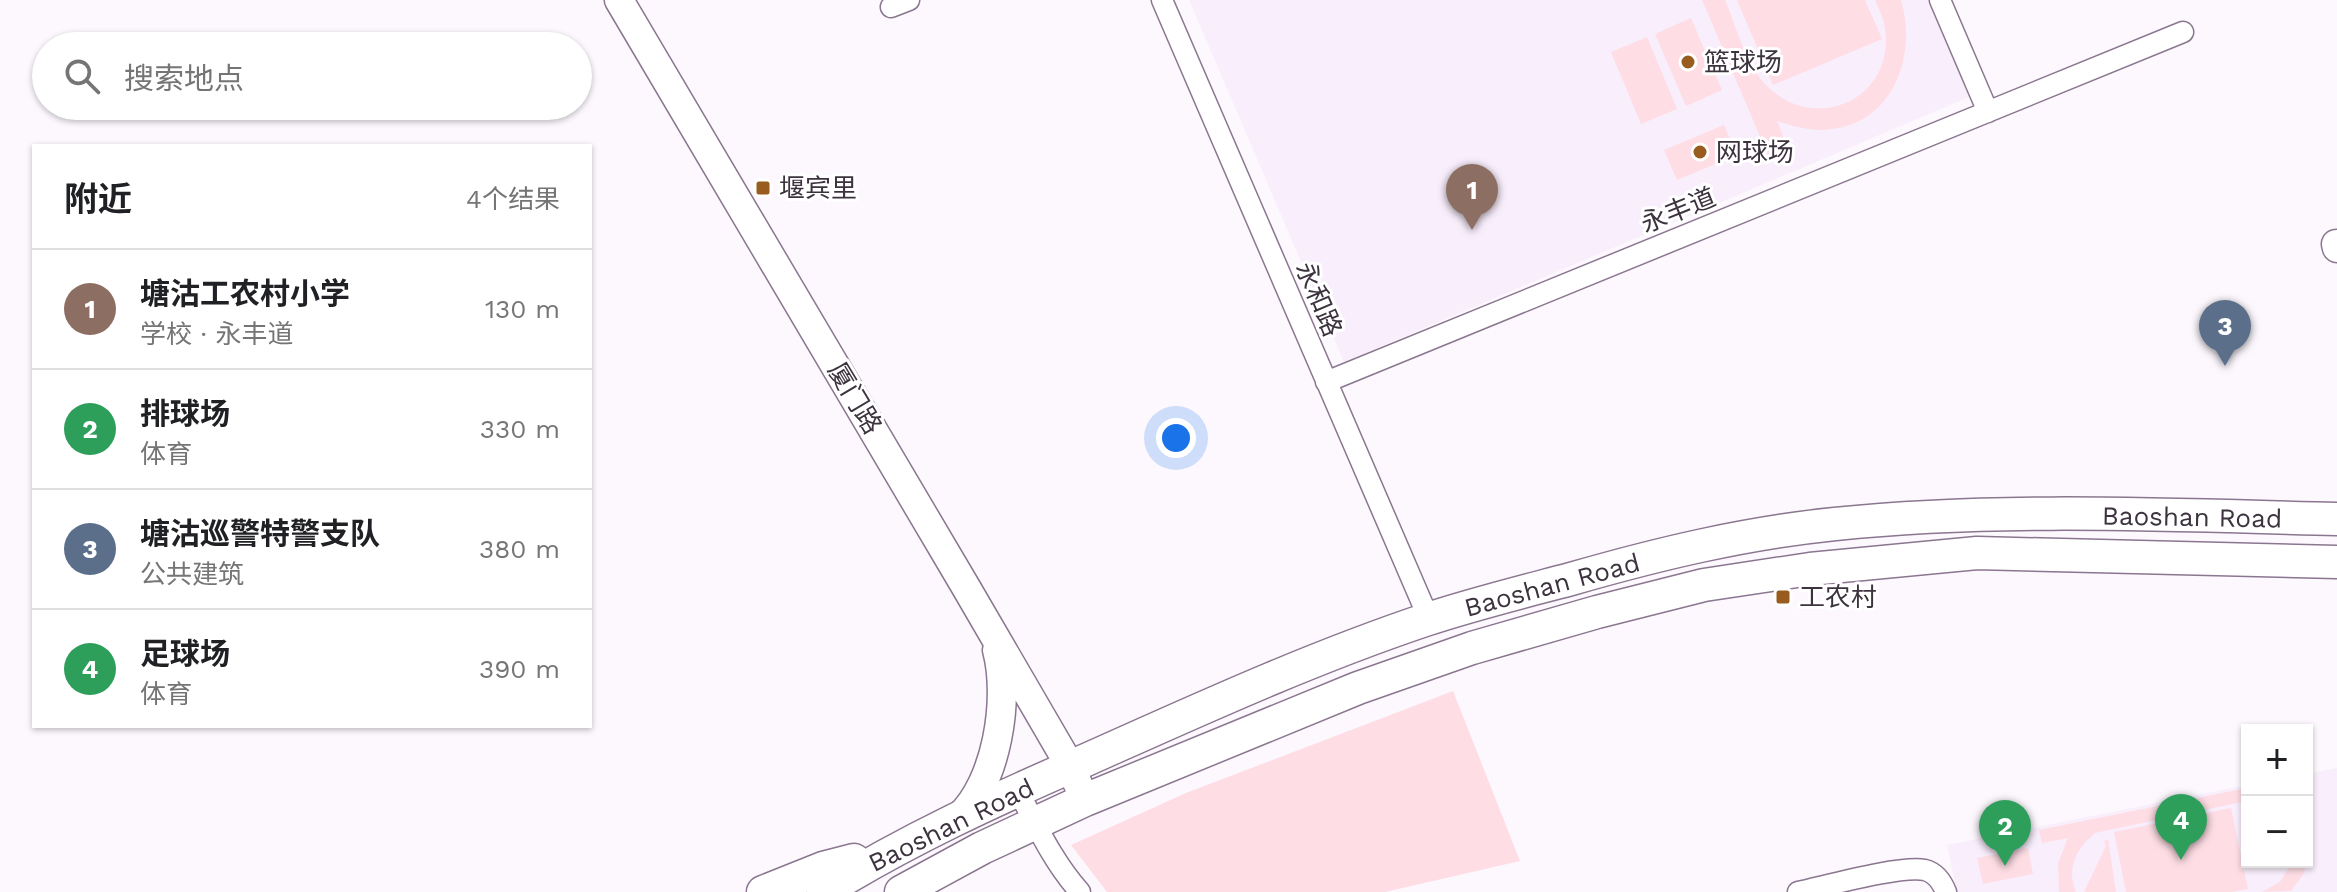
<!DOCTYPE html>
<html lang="zh">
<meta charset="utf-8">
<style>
:root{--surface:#fff;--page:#f2f2f2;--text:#202124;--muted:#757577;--line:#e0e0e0;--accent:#985c1e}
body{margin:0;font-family:"Work Sans","Noto Sans SC",sans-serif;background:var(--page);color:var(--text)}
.controls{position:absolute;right:24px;bottom:24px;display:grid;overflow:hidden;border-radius:0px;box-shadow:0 2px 6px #0004}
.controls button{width:72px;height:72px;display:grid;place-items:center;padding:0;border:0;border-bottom:2px solid var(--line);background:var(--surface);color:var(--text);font:40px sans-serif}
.you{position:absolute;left:1176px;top:438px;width:28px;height:28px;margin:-20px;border:6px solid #fff;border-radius:50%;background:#1a73e8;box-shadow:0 0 0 12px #1a73e833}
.badge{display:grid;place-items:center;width:52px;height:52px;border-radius:50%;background:var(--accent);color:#fff;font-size:26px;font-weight:700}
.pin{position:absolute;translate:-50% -66px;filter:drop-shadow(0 2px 4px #0008)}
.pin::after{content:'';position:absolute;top:42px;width:28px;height:24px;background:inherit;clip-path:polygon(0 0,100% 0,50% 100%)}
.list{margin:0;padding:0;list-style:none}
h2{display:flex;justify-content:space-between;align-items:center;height:104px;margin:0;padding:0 32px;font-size:34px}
h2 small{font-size:26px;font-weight:400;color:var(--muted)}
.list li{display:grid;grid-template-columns:52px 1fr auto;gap:24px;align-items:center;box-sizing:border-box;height:120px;padding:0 32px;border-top:2px solid var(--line)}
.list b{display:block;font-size:30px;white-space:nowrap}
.list p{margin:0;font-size:26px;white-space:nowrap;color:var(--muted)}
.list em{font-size:26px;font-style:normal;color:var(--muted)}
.icon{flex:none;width:44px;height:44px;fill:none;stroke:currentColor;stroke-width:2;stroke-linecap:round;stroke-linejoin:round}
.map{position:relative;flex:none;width:2337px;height:892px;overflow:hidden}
.search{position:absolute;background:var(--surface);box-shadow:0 2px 6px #0004;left:32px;top:32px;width:560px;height:88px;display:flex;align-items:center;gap:20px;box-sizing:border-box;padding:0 28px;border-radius:44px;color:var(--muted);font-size:30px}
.panel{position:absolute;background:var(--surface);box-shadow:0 2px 6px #0004;left:32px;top:144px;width:560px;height:584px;border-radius:0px}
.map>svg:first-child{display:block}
.built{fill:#f9eefc}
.green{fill:#fedde5}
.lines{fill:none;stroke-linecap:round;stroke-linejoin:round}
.street-casing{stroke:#8b7690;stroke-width:23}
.secondary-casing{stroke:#8b7690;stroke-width:31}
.primary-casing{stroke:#8b7690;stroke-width:35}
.street{stroke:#fff;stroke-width:20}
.secondary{stroke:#fff;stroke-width:28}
.primary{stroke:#fff;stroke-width:32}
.poi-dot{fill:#985c1e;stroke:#fff;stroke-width:3}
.labels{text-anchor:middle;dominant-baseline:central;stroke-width:6;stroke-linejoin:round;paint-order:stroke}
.poi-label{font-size:26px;fill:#3c333e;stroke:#fff;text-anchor:start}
.street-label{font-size:26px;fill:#3c333e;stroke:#fff}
</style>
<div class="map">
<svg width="2337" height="892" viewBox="0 0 2337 892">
<rect width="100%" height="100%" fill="#fcf8fe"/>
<!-- built -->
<path class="built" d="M1189,0h739l41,97 -625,265z
M2337,768v124h-380l-10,-47 300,-60v77h60v-88z"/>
<!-- green -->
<path class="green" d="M1702,0h23c12,28 21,67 44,88 50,46 126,9 116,-59 -1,-10 -6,-20 -10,-29h26c16,53 -6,122 -69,129 -19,3 -37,-2 -55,-8l12,30 -19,9z
M1737,0h128l17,39 -109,46z
M1691,18l31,72 -36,16 -31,-72z
M1647,37l30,72 -36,15 -30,-72z
M1724,125l13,30 -60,25 -13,-30z
M1453,691l67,170 -135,31h-278l-36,-47 115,-52z
M2247,788v13l-152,32c-19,16 -29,35 -19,59h-17l-1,-29 10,-25 -26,5 -3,-13z
M2231,808l17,81 -16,3h-106l-12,-60z
M2108,839l8,53h-32l22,-46 -2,-5z
M2028,848l5,26 -50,10 -6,-26z
M2292,862h15l-4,13 -12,16 -29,1 18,-10z"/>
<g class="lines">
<!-- street casing -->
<g class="street-casing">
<path id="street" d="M1162,0l267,619
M1940,0l48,112
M891,7l18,-7
M1326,382l857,-350
M1018,791c19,35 35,71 62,101
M1798,892c28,-6 103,-27 127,-22 11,3 17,12 21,22"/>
</g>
<!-- secondary casing -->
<g class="secondary-casing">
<path id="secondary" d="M619,0l348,589 103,177 15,34
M2336,244l1,4
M959,817c38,-35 51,-118 38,-167"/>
</g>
<!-- primary casing -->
<g class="primary-casing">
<path id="primary" d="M763,892l60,-24 31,-8
M823,892c84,-52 173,-93 263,-132 112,-50 223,-101 339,-140 48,-16 97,-28 146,-41 87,-25 174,-46 264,-55 166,-17 336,-9 502,-5
M901,892l81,-44 103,-48 273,-112 114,-40 125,-36 107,-27 106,-16 167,-16 360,9"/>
</g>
<!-- street -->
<use href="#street" class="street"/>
<!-- secondary -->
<use href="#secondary" class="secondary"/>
<!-- primary -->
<use href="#primary" class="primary"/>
</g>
<!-- markers -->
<g class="poi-dot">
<circle cx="1688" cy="62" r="8"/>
<circle cx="1700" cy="152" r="8"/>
<rect x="755" y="180" width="16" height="16" rx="4"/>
<rect x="1775" y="589" width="16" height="16" rx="4"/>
</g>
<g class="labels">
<!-- poi labels -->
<g class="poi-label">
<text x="1704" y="62">篮球场</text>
<text x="1716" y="152">网球场</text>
<text x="779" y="188">堰宾里</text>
<text x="1799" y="597">工农村</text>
</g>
<!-- street labels -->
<g class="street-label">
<text transform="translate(1678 210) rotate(-22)">永丰道</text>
<text transform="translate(1319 299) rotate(67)">永和路</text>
<text transform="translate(855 398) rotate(59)">厦门路</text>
<text transform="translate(2192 517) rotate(1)">Baoshan Road</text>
<text transform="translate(1552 585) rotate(-15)">Baoshan Road</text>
<text transform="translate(951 825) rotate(-26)">Baoshan Road</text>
</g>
</g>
</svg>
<div class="controls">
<button>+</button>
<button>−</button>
</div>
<div class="you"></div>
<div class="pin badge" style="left:1472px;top:230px;background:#8d6e63">1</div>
<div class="pin badge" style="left:2005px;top:866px;background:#2e9e5b">2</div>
<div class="pin badge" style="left:2225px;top:366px;background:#5c6f8a">3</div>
<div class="pin badge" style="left:2181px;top:860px;background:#2e9e5b">4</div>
<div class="search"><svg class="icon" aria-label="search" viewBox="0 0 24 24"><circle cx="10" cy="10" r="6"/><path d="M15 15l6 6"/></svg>搜索地点</div>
<section class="panel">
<h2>附近<small>4个结果</small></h2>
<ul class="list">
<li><span class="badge" style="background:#8d6e63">1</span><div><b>塘沽工农村小学</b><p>学校 · 永丰道</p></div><em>130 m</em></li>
<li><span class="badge" style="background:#2e9e5b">2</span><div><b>排球场</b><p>体育</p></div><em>330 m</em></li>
<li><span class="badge" style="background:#5c6f8a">3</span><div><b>塘沽巡警特警支队</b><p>公共建筑</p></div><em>380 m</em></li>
<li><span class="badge" style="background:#2e9e5b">4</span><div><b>足球场</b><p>体育</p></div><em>390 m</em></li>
</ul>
</section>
</div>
